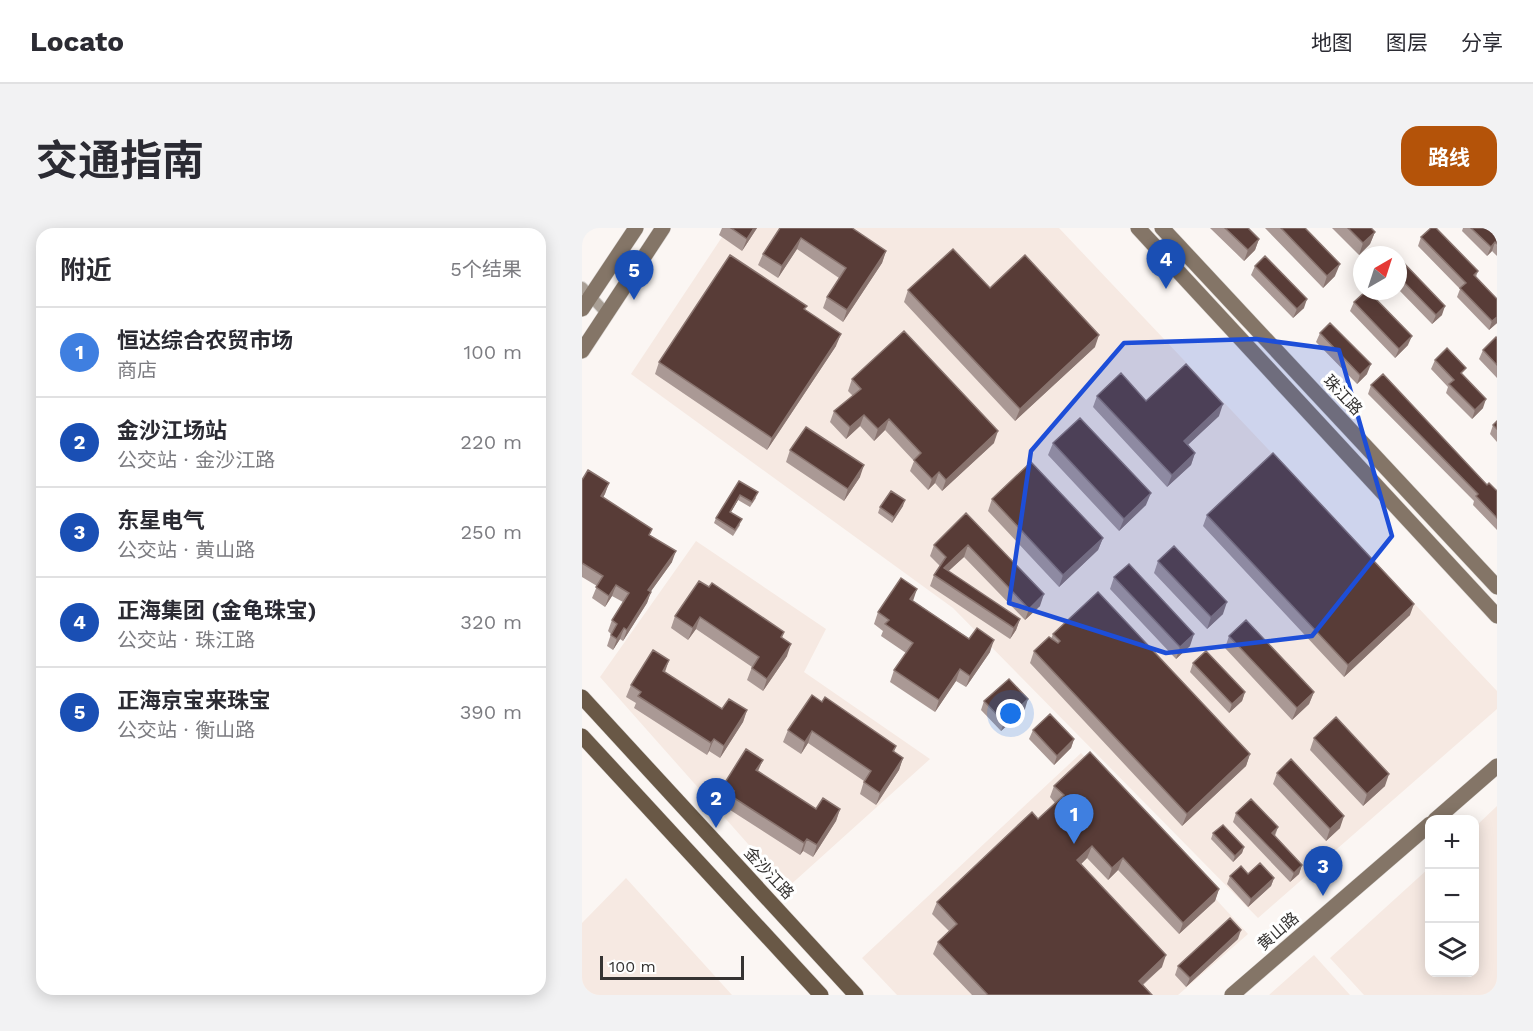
<!DOCTYPE html>
<html lang="zh">
<meta charset="utf-8">
<style>
:root{--surface:#fff;--page:#f2f2f3;--text:#2b2b33;--muted:#7c7c81;--line:#e1e1e2;--accent:#b45309}
body{margin:0;font-family:"Work Sans","Noto Sans SC",sans-serif;background:var(--page);color:var(--text)}
.controls{position:absolute;right:18px;bottom:18px;display:grid;overflow:hidden;border-radius:12px;box-shadow:0 3px 15px #0003}
.controls button{width:54px;height:54px;display:grid;place-items:center;padding:0;border:0;border-bottom:2px solid var(--line);background:var(--surface);color:var(--text);font:30px sans-serif}
.compass{position:absolute;left:771px;top:18px;width:54px;height:54px;border-radius:50%;background:var(--surface);box-shadow:0 3px 15px #0003;rotate:39deg}
.scale{position:absolute;left:18px;bottom:15px;width:144px;box-sizing:border-box;padding-left:6px;border:3px solid #353332;border-top:0;font-size:16px;line-height:21px;white-space:nowrap;color:#353332;-webkit-text-stroke:4px #fff;paint-order:stroke}
.you{position:absolute;left:429px;top:486px;width:21px;height:21px;margin:-15px;border:4px solid #fff;border-radius:50%;background:#1a73e8;box-shadow:0 0 0 9px #1a73e833}
.badge{display:grid;place-items:center;width:39px;height:39px;border-radius:50%;background:var(--accent);color:#fff;font-size:20px;font-weight:700}
.pin{position:absolute;translate:-50% -50px;filter:drop-shadow(0 2px 3px #0008)}
.pin::after{content:'';position:absolute;top:32px;width:21px;height:18px;background:inherit;clip-path:polygon(0 0,100% 0,50% 100%)}
.list{margin:0;padding:0;list-style:none}
h2{display:flex;justify-content:space-between;align-items:center;height:78px;margin:0;padding:0 24px;font-size:26px}
h2 small{font-size:20px;font-weight:400;color:var(--muted)}
.list li{display:grid;grid-template-columns:39px 1fr auto;gap:18px;align-items:center;box-sizing:border-box;height:90px;padding:0 24px;border-top:2px solid var(--line)}
.list b{display:block;font-size:22px;white-space:nowrap}
.list p{margin:0;font-size:20px;white-space:nowrap;color:var(--muted)}
.list em{font-size:20px;font-style:normal;color:var(--muted)}
.icon{flex:none;width:33px;height:33px;fill:none;stroke:currentColor;stroke-width:2;stroke-linecap:round;stroke-linejoin:round}
.map{position:relative;flex:none;width:915px;height:767px;overflow:hidden;border-radius:18px}
header{display:flex;align-items:center;gap:36px;box-sizing:border-box;height:84px;padding:0 30px;background:var(--surface);border-bottom:2px solid var(--line)}
header strong{font-size:28px}
nav{display:flex;gap:33px;margin-inline-start:auto;font-size:21px}
.intro{display:flex;align-items:center;justify-content:space-between;box-sizing:border-box;height:144px;padding:0 36px}
h1{margin:0;font-size:42px}
.button{padding:15px 27px;border-radius:18px;background:var(--accent);color:#fff;font-size:21px;font-weight:700}
main{display:flex;gap:36px;padding:0 36px}
aside{flex:1;background:var(--surface);border-radius:18px;box-shadow:0 3px 15px #0003}
.map>svg:first-child{display:block}
.built{fill:#f6e9e2}
.lines{fill:none;stroke-linecap:round;stroke-linejoin:round}
.street-casing{stroke:#d7d3d0;stroke-width:12}
.secondary-casing{stroke:#d7d3d0;stroke-width:16}
.primary-casing{stroke:#d7d3d0;stroke-width:16}
.street{stroke:#a99f95;stroke-width:10}
.secondary{stroke:#847567;stroke-width:15}
.primary{stroke:#695846;stroke-width:15}
.wall{fill:#aa9995}
.shaded-wall{fill:#89746f}
.building{fill:#583c37;stroke:#89746f;stroke-width:1.5}
.marked{fill:#1d4ed8;fill-opacity:0.2;stroke:#1d4ed8;stroke-width:4.5;stroke-linejoin:round}
.labels{text-anchor:middle;dominant-baseline:central;stroke-width:6;stroke-linejoin:round;paint-order:stroke}
.street-label{font-size:16px;fill:#353332;stroke:#fff}
</style>
<header>
<strong>Locato</strong>
<nav><a>地图</a><a>图层</a><a>分享</a></nav>
</header>
<div class="intro"><h1>交通指南</h1><a class="button">路线</a></div>
<main>
<aside>
<h2>附近<small>5个结果</small></h2>
<ul class="list">
<li><span class="badge" style="background:#3f7fe0">1</span><div><b>恒达综合农贸市场</b><p>商店</p></div><em>100 m</em></li>
<li><span class="badge" style="background:#1a4fb4">2</span><div><b>金沙江场站</b><p>公交站 · 金沙江路</p></div><em>220 m</em></li>
<li><span class="badge" style="background:#1a4fb4">3</span><div><b>东星电气</b><p>公交站 · 黄山路</p></div><em>250 m</em></li>
<li><span class="badge" style="background:#1a4fb4">4</span><div><b>正海集团 (金龟珠宝)</b><p>公交站 · 珠江路</p></div><em>320 m</em></li>
<li><span class="badge" style="background:#1a4fb4">5</span><div><b>正海京宝来珠宝</b><p>公交站 · 衡山路</p></div><em>390 m</em></li>
</ul>
</aside>
<div class="map">
<svg width="915" height="767" viewBox="0 0 915 767">
<rect width="100%" height="100%" fill="#fbf6f3"/>
<!-- built -->
<path class="built" d="M146,0h331l438,463v18l-239,209 -305,-310 -322,-234z
M114,313l130,88 -22,43 126,87 -143,129 -187,-211z
M499,525l167,181 -70,61h-281l-35,-37z
M915,578v189h-133l-34,-37 99,-90 1,104h44l1,-145z
M44,650l106,117h-150v-72z
M732,727l36,40h-81z"/>
<g class="lines">
<!-- street casing -->
<g class="street-casing">
<path id="street" d="M0,59l25,27"/>
</g>
<!-- secondary casing -->
<g class="secondary-casing">
<path id="secondary" d="M556,0l359,388
M580,0l335,359
M0,81l54,-81
M0,123l81,-123
M853,592l62,-54
M650,767l198,-171"/>
</g>
<!-- primary casing -->
<g class="primary-casing">
<path id="primary" d="M0,469l274,298
M0,508l239,259"/>
</g>
<!-- street -->
<use href="#street" class="street"/>
<!-- secondary -->
<use href="#secondary" class="secondary"/>
<!-- primary -->
<use href="#primary" class="primary"/>
</g>
<!-- wall -->
<path class="wall" d="M140,0h35l-15,23 -23,-16z
M198,0l106,23 -4,12 -39,59 -20,-14 4,-11 12,-19 -42,-29 -19,29 -20,-13 5,-11z
M628,0h38l11,11 -4,11 -11,11z
M683,0h40l30,48 -12,12z
M750,0h39l4,4 -5,12 -11,11z
M881,0h32l2,2v26l-5,-5 -5,5 -25,-25z
M839,9l57,34 -2,6 21,46 -8,7 -32,-33 3,-8 -42,-43z
M816,32l44,55 -10,9 -34,-35z
M673,38l49,42 -11,10 -42,-43z
M408,60l105,59 -80,74 -111,-119 4,-12z
M772,74l54,43 -13,13 -45,-47z
M223,82l31,36 -69,104 -112,-76 4,-12z
M738,105l47,41 -10,10 -41,-42z
M915,111v39l-18,-19 4,-9z
M853,132l28,15 20,33 -11,11 -26,-26 2,-6 -17,-18z
M270,151l142,64 -52,48 -7,-8 -7,7 -18,-19 4,-10 -29,-31 -11,11 -14,-15 -14,13 -16,-17 4,-11 19,-15 -5,-5z
M789,157l116,100 10,6v39l-24,-25 1,-4 -106,-107z
M515,168l49,5 73,15 -31,29 7,8 -4,12 -24,22 -74,-80z
M915,193v21l-7,-8 3,-9z
M471,215l93,62 -27,26 -71,-76z
M208,222l70,27 -16,24 -58,-39z
M0,252l27,3 -6,15 47,37 22,27 -21,29 -4,12 -24,38 -3,-2 -7,11 -6,-4 4,-12 -3,-3 4,-11 11,-18 -11,-6 -7,11 -13,-9 5,-12 -15,-9z
M157,253l17,17 -6,9 -12,-7 -7,12 9,13 -7,11 -19,-13 2,-5z
M410,271l111,39 -5,12 -39,37 -71,-76z
M321,278l-11,17 -14,-10 2,-6z
M384,285l74,93 -15,14 -61,-63 -16,14 72,48 -4,11 -6,9 -80,-53 4,-11 6,-9 -10,-10 4,-11z
M625,287l203,100 -66,62 -141,-151z
M576,333l65,53 -16,15 -53,-56z
M532,349l76,69 -14,13 -66,-70z
M127,359l75,45 -2,6 5,18 -24,35 -16,-11 5,-13 -56,-38 -8,11 -17,-12 4,-12z
M331,373l77,51 -24,35 -10,-6 -21,31 -45,-30 4,-12 12,-17 -25,-17 2,-5 -9,-7 4,-12z
M471,406l197,120 -4,12 -64,60 -152,-163 4,-12 17,-12z
M647,408l85,56 -5,12 -17,16 -67,-72z
M611,435l52,29 -3,9 -13,12 -39,-41z
M83,444l57,37 25,1 -4,12 -23,36 -11,-7 -2,4 -73,-47 2,-5 -10,-6 5,-12z
M402,473l41,8 -24,22 -20,-21z
M240,474l74,44 -2,6 9,6 -4,12 -23,35 -16,-11 4,-13 -56,-38 -7,11 -18,-12 5,-12z
M451,502l41,9 -3,9 -17,17 -25,-26z
M732,510l71,48 -22,20 -53,-56z
M176,544l58,37h24l-4,12 -23,36 -10,-6 -3,4 -73,-47 2,-6 -10,-6 5,-12z
M695,545l63,55 -14,13 -53,-57z
M472,558l165,103 -4,12 -36,33 -61,-64 -10,10 -21,-22 -6,6 81,103 -19,18 9,10h-180l-39,-41 5,-12 11,-11 -17,-17 5,-12 101,-83 17,-16 -5,-6z
M654,585l42,14 -3,9 27,29 -3,9 -9,8 -57,-60z
M631,605l31,14 -2,6 -9,9 -22,-23z
M648,648l44,2 -3,8 -23,21 -21,-23z
M656,711l-52,48 -11,-12 3,-9z"/>
<!-- shaded-wall -->
<path class="shaded-wall" d="M172,0h3l-15,23 5,-12z
M793,4l-5,12 -11,11 4,-12z
M219,10l-4,11 -19,29 4,-12z
M677,11l-4,11 -11,11 4,-11z
M913,14l-3,9 -5,5 4,-9z
M304,23l-4,12 -39,59 4,-12z
M758,36l-5,12 -12,12 4,-12z
M725,71l-3,9 -11,10 4,-9z
M863,78l-3,9 -10,9 4,-9z
M915,89v6l-8,7 3,-9z
M259,106l-5,12 -69,104 5,-12z
M517,107l-4,12 -80,74 5,-12z
M830,108l-4,9 -13,13 4,-9z
M789,136l-4,10 -10,10 3,-9z
M904,171l-3,9 -11,11 3,-9z
M641,176l-4,12 -40,37 5,-12z
M282,187l-4,11 -14,13 4,-12z
M307,191l-4,11 -11,11 4,-12z
M416,203l-4,12 -52,48 4,-11z
M613,225l-4,12 -24,22 5,-12z
M282,237l-4,12 -16,24 4,-12z
M357,244l-4,11 -7,7 4,-11z
M27,255l-4,11 -8,13 4,-11z
M569,265l-5,12 -27,26 5,-12z
M158,267l-2,5 -10,17 2,-5z
M323,272l-2,6 -11,17 2,-6z
M521,310l-5,12 -39,37 4,-12z
M386,317l-4,12 -24,22 4,-11z
M94,323l-4,11 -28,39 4,-11z
M34,357l-4,11 -7,11 4,-11z
M335,361l-4,12 -7,10 4,-12z
M69,364l-4,11 -24,38 4,-11z
M462,366l-4,12 -15,14 4,-11z
M645,374l-4,12 -16,15 4,-12z
M832,376l-4,11 -66,62 4,-12z
M118,389l-4,12 -8,11 5,-12z
M438,391l-4,11 -6,9 4,-11z
M42,400l-4,11 -7,11 4,-11z
M612,406l-4,12 -14,13 4,-12z
M412,412l-4,12 -24,35 4,-11z
M209,416l-4,12 -24,35 4,-12z
M87,432l-4,12 -2,-1z
M378,441l-4,12 -21,31 4,-12z
M663,464l-3,9 -13,12 3,-9z
M732,464l-5,12 -17,16 5,-12z
M446,471l-3,10 -24,22 3,-9z
M165,482l-4,12 -23,36 4,-12z
M230,503l-4,12 -7,11 4,-12z
M132,511l-5,12 -2,4 4,-12z
M492,511l-3,9 -17,17 3,-9z
M668,526l-4,12 -64,60 5,-12z
M321,530l-4,12 -23,35 4,-12z
M181,532l-5,11 -2,-1z
M807,546l-4,12 -22,20 4,-12z
M258,581l-4,12 -23,36 4,-12z
M762,588l-4,12 -14,13 4,-12z
M696,599l-4,9 -2,-3z
M225,611l-4,12 -3,4 4,-12z
M510,618l-5,12 -14,14 4,-12z
M662,619l-2,6 -9,9 2,-6z
M541,630l-5,12 -10,10 4,-12z
M720,637l-3,9 -9,8 4,-9z
M692,650l-3,8 -23,21 3,-8z
M637,661l-4,12 -36,33 4,-11z
M659,702l-3,9 -52,48 4,-9z
M584,727l-4,12 -28,25 5,-11z"/>
<!-- building -->
<path class="building" d="M149,0h23l-7,11z
M198,0h72l34,23 -39,59 -20,-13 19,-29 -45,-30 -19,28 -19,-12z
M643,0h23l11,11 -11,11z
M699,0h24l35,36 -13,12z
M766,0h23l4,4 -12,11z
M849,0h5l42,43 -4,4 23,24v18l-5,4 -32,-33 6,-5 -45,-46z
M889,0h24l2,2v14l-2,-2 -4,5z
M371,21l37,39 35,-33 74,80 -79,74 -112,-119z
M148,27l77,51 -3,3 37,25 -69,104 -113,-76z
M683,28l42,43 -10,10 -42,-43z
M818,31l45,47 -9,9 -38,-39v-16z
M784,63h2l44,45 -13,13 -45,-47z
M748,95l41,41 -11,11 -40,-42z
M322,103l94,100 -52,49 -7,-8 -7,7 -18,-19 7,-7 -32,-34 -11,10 -14,-14 -14,12 -16,-16 27,-22 -9,-10z
M914,109l1,2v26l-14,-15z
M865,120l19,20 -5,5 25,26 -11,11 -26,-26 5,-4 -19,-20z
M604,136l37,40 -39,37 11,12 -23,22 -75,-79 24,-23 25,28z
M801,146l104,111 2,-2 8,8v27l-21,-22 2,-2 -107,-109z
M498,190l71,75 -27,26 -71,-76z
M915,193v8l-4,-4z
M224,199l58,38 -16,24 -58,-39z
M691,225l141,151 -66,61 -141,-150z
M449,234l72,76 -40,37 -71,-76z
M6,242l21,13 -8,13 51,33 -3,6 27,16 -28,39 3,2 -24,38 -3,-2 -7,11 -6,-4 6,-11 -5,-4 17,-27 -13,-8 -7,11 -13,-9 7,-11 -21,-13v-83z
M157,253l19,11 -6,10 -12,-7 -10,17 12,7 -7,11 -19,-12z
M309,263l14,9 -11,17 -14,-10z
M384,285l78,81 -15,15 -61,-64 -24,23 76,51 -6,9 -80,-53 12,-18 -12,-12z
M592,318l53,56 -16,15 -53,-56z
M547,336l65,70 -14,13 -66,-70z
M319,350l16,11 -7,10 59,40 8,-11 17,12 -24,36 -10,-7 -21,31 -45,-30 19,-27 -28,-19 4,-4 -11,-8z
M117,353l10,6 3,-4 72,49 -3,5 10,7 -24,35 -15,-11 7,-11 -59,-40 -7,11 -18,-12z
M516,364l152,162 -63,60 -153,-163 15,-14 9,6 2,-2 -7,-7z
M664,392l68,72 -17,16 -68,-72z
M71,422l16,10 -6,11 59,38 7,-10 18,11 -23,36 -10,-7 -3,4 -73,-47 3,-4 -10,-7z
M624,423l39,41 -13,12 -39,-41z
M427,451l19,20 -24,23 -20,-21z
M230,467l10,7 3,-5 71,49 -3,5 10,7 -23,35 -16,-11 7,-11 -59,-40 -7,11 -17,-12z
M468,486l24,25 -17,17 -24,-26z
M754,489l53,57 -22,20 -53,-56z
M164,521l17,11 -7,10 60,39 7,-11 17,11 -23,36 -10,-6 -3,4 -73,-47 3,-5 -10,-7z
M508,524l129,137 -36,34 -60,-65 -11,10 -20,-22 -15,14 89,95 -27,26 13,14h-164l-50,-53 19,-18 -20,-22 95,-90 6,7 26,-24 -10,-9z
M709,531l53,57 -14,13 -53,-56z
M669,571l27,28 -6,6 30,32 -8,8 -58,-60z
M641,597l21,22 -9,9 -22,-23z
M678,635l14,15 -23,21 -21,-23 11,-10 7,8z
M648,690l11,12 -51,48 -12,-12z"/>
<!-- marked area -->
<path class="marked" d="M674,111l83,11 53,186 -80,100 -146,17 -157,-50 22,-152 93,-108z"/>
<g class="labels">
<!-- street labels -->
<g class="street-label">
<text transform="translate(761 167) rotate(47)">珠江路</text>
<text transform="translate(187 645) rotate(47)">金沙江路</text>
<text transform="translate(696 703) rotate(-41)">黄山路</text>
</g>
</g>
</svg>
<div class="controls">
<button>+</button>
<button>−</button>
<button><svg class="icon" aria-label="layers" viewBox="0 0 24 24"><path d="M12 4l9 5-9 5-9-5zM3 14l9 5 9-5"/></svg></button>
</div>
<svg class="compass" viewBox="-18 -18 36 36"><path d="M0-13l5 13h-10z" fill="#e53935"/><path d="M0 13l5-13h-10z" fill="#7c7c81"/></svg>
<div class="scale">100 m</div>
<div class="you"></div>
<div class="pin badge" style="left:492px;top:616px;background:#3f7fe0">1</div>
<div class="pin badge" style="left:134px;top:600px;background:#1a4fb4">2</div>
<div class="pin badge" style="left:741px;top:668px;background:#1a4fb4">3</div>
<div class="pin badge" style="left:584px;top:61px;background:#1a4fb4">4</div>
<div class="pin badge" style="left:52px;top:72px;background:#1a4fb4">5</div>
</div>
</main>
